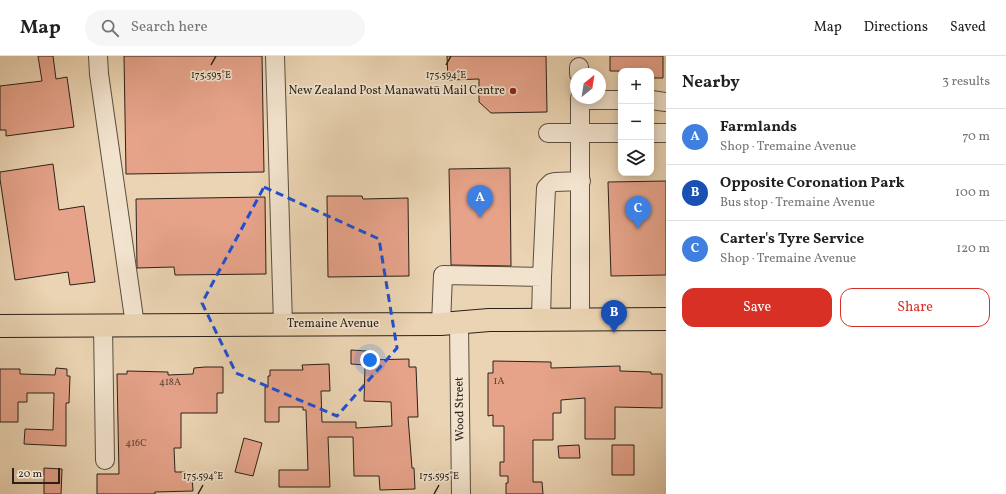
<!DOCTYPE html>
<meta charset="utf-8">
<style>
:root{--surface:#fff;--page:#f6f6f6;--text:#202124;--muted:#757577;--line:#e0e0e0;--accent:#d93025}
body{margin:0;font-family:Vollkorn,serif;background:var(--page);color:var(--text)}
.controls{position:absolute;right:12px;top:12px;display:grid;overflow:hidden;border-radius:8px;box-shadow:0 2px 10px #0003}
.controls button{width:36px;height:36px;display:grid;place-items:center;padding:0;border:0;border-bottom:1px solid var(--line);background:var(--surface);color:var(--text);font:20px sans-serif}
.compass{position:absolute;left:570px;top:12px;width:36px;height:36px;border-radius:50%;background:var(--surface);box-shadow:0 2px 10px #0003;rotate:30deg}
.scale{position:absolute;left:12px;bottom:10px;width:48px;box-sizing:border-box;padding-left:4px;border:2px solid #2a2118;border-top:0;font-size:11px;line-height:14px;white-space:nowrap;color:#2a2118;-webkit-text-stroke:3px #f2e3ce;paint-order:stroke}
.you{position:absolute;left:370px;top:304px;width:14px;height:14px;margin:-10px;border:3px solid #fff;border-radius:50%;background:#1a73e8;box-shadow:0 0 0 6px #1a73e833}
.badge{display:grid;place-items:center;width:26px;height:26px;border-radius:50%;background:var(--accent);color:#fff;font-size:13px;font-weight:700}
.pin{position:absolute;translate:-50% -33px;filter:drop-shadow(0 1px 2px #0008)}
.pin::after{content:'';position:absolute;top:21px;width:14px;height:12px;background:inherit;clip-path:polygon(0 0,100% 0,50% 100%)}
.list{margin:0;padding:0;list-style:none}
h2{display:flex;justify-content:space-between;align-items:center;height:52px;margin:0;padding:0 16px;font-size:17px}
h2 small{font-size:13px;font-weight:400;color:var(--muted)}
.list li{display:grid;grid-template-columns:26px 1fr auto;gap:12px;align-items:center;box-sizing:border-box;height:56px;padding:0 16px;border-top:1px solid var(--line)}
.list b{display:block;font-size:15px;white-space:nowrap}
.list p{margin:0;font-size:13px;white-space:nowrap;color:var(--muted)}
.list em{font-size:13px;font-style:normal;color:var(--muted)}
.actions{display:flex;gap:8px;padding:12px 16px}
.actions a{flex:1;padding:9px 0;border:1px solid var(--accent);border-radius:12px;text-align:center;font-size:14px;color:var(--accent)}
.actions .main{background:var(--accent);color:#fff}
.icon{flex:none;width:22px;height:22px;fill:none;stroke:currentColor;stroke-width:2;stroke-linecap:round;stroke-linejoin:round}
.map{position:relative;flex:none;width:666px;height:438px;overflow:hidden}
header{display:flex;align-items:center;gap:24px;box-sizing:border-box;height:56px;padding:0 20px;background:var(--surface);border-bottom:1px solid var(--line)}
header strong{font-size:19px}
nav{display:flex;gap:22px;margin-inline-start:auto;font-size:14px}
.search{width:280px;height:36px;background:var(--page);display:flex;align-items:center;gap:10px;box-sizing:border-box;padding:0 14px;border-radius:22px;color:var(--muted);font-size:15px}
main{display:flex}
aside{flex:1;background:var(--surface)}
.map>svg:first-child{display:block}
.building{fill:#e6a38a;stroke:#2a2118}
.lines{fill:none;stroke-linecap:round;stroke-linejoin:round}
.minor-casing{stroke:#5a4e3f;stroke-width:20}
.major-casing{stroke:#2a2118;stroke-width:24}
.minor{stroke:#f2e3ce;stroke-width:18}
.major{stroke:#ebd4b3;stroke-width:22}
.marked{fill:none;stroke:#1d4ed8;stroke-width:3;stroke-dasharray:8 5;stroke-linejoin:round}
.ticks{fill:none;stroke:#2a2118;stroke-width:1.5}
.poi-dot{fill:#8f2418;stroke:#f2e3ce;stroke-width:1.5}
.labels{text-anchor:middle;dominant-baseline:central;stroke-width:3.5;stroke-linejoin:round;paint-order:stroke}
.number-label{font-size:10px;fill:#594234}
.poi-label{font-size:12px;fill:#2a2118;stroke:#f2e3ce;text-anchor:end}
.street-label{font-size:12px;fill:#2a2118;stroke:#f2e3ce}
.ticks-label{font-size:10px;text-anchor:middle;fill:#2a2118;stroke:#f2e3ce;stroke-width:3.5;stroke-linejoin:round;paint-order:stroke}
</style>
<header>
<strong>Map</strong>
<div class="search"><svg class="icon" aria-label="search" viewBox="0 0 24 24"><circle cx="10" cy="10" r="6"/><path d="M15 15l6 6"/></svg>Search here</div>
<nav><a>Map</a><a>Directions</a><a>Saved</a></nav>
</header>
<main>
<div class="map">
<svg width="666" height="438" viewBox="0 0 666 438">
<rect width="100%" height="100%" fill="#ebd4b3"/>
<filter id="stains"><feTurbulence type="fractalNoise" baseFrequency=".005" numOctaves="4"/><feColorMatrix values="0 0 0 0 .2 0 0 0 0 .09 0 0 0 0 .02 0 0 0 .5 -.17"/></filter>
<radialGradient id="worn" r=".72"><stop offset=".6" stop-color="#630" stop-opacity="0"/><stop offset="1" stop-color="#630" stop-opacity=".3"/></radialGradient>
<!-- building -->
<path class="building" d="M38,0h15l3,23 11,-2 7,50 -68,9v-6h-6v-44l42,-5z
M124,0h138l2,116 -138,2z
M447,0h99l1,56 -56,1 -12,-11v-23l-31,1z
M610,0h53v22h-12v-7h-41z
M53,108l6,46 25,-4 11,76 -25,3 -2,-13 -53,8 -15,-101v-7z
M510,112l1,98 -60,-1 -2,-96z
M666,125v94l-55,1 -3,-94z
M327,140h35l1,3 45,-1 1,78 -81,1z
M265,141l1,77 -91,1 -1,-8 -37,1 -1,-69z
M351,294l16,1 -1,9 43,-1v8h7l2,50h-10l4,51h2l1,21 -35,1 -1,-14h-25l-1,-39h-25l2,50h-51v-17h29l-2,-60h-3v-3h-24v15h-14v-35h3v-11h2v-6h33l-1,-5 27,-1 1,27h-9l1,31h34v6l36,-2 -1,-24 -27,-1 1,-36 -14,-1z
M493,305l58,1v6l69,-2v5l31,1v2h11v34l-47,-1v32h-30v-41l-24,2v13h-8v27h-20v42h9l1,12h-37v-11h2v-7h-8v-14h4v-36h-11v-11l-5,1v-43h5z
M205,311h18v26h-6v20h-36v35h-7l1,24h10l1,3h6l1,16 -38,1v2h-58v-20h22l-2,-100h10v-3l41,1v3l25,-1 1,-6z
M56,312l11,1v7h3l-1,27h-3v43l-42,-2 1,-15 28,1 1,-37h-27v9h-9v20h-18v-53h20v5l35,1z
M244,382l18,5 -9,33 -18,-4z
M579,389l1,13h-21l-1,-12z
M612,389h22v30h-22z
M44,412l18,1 -1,25h-17z"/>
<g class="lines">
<!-- minor casing -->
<g class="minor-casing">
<path id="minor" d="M98,0l1,18 36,251
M275,0l8,268
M579,11v7
M580,42v222
M580,44h41
M651,44l15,2
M548,77h73
M651,77h15
M541,264l1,-43 4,-89 5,-5 4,-1 26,-1
M459,267l2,171
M441,268l2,-49 99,2
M103,269l2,135"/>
</g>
<!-- major casing -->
<g class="major-casing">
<path id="major" d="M0,270l441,-2 48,-4 177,-1"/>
</g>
<!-- minor -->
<use href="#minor" class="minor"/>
<!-- major -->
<use href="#major" class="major"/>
</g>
<!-- marked area -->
<path class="marked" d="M264,131l115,52 18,109 -60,68 -101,-43 -34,-70z"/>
<!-- ticks -->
<path class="ticks" d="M211,9l5,-9M446,9l5,-9M198,438l5,-9M434,438l5,-9"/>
<!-- markers -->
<circle class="poi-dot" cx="513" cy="35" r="4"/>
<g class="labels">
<!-- number labels -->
<g class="number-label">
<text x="499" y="325">1A</text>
<text x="170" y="326">418A</text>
<text x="136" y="387">416C</text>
</g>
<!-- poi labels -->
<g class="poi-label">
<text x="505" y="35">New Zealand Post Manawatū Mail Centre</text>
</g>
<!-- street labels -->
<g class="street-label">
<text x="333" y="268">Tremaine Avenue</text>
<text transform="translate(460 353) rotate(-91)">Wood Street</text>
</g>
</g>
<g class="ticks-label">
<text x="211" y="22">175.593°E</text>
<text x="446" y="22">175.594°E</text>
<text x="203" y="423">175.594°E</text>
<text x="439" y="423">175.595°E</text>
</g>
<rect width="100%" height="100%" filter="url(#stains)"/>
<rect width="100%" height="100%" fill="url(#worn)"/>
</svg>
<div class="controls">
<button>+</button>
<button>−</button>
<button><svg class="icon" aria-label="layers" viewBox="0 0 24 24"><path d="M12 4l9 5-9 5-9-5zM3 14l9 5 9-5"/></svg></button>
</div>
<svg class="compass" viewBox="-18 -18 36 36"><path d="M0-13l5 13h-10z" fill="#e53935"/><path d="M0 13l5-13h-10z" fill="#757577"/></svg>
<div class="scale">20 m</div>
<div class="you"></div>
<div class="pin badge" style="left:480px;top:162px;background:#3f7fe0">A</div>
<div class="pin badge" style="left:614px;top:277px;background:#1a4fb4">B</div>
<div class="pin badge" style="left:638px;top:173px;background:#3f7fe0">C</div>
</div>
<aside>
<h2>Nearby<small>3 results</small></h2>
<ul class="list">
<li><span class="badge" style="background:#3f7fe0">A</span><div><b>Farmlands</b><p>Shop · Tremaine Avenue</p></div><em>70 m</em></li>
<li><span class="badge" style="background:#1a4fb4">B</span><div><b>Opposite Coronation Park</b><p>Bus stop · Tremaine Avenue</p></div><em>100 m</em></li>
<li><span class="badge" style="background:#3f7fe0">C</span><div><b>Carter's Tyre Service</b><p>Shop · Tremaine Avenue</p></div><em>120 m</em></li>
</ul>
<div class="actions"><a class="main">Save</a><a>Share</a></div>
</aside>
</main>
